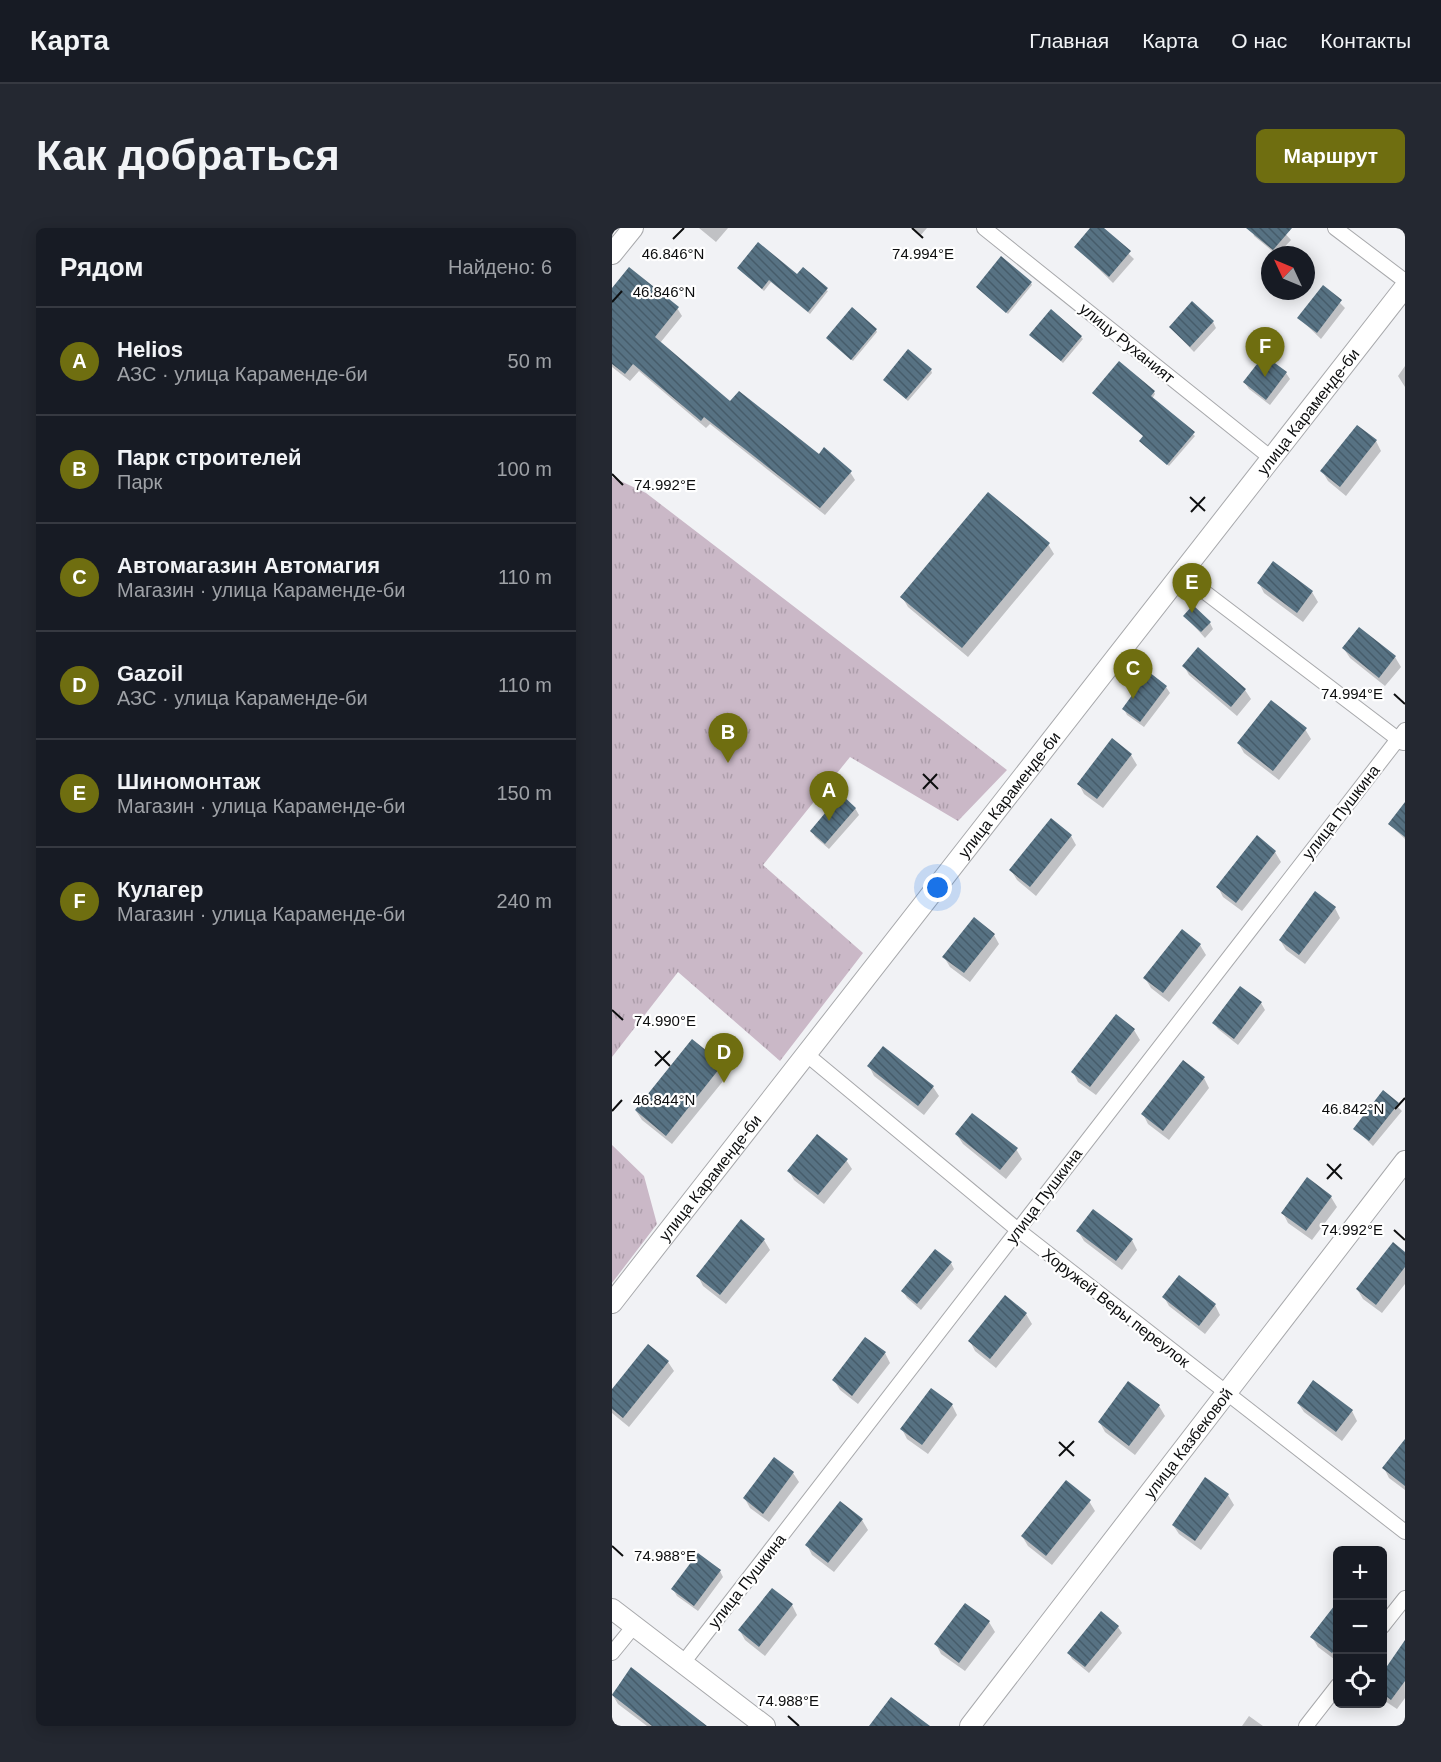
<!DOCTYPE html>
<html lang="ru">
<meta charset="utf-8">
<style>
:root{--surface:#171b24;--page:#242831;--text:#f1f3f6;--muted:#9ea1a6;--line:#363941;--accent:#6f6e10}
body{margin:0;font-family:Helvetica,sans-serif;background:var(--page);color:var(--text)}
.controls{position:absolute;right:18px;bottom:18px;display:grid;overflow:hidden;border-radius:9px;box-shadow:0 3px 15px #0003}
.controls button{width:54px;height:54px;display:grid;place-items:center;padding:0;border:0;border-bottom:2px solid var(--line);background:var(--surface);color:var(--text);font:30px sans-serif}
.compass{position:absolute;left:649px;top:18px;width:54px;height:54px;border-radius:50%;background:var(--surface);box-shadow:0 3px 15px #0003;rotate:314deg}
.you{position:absolute;left:326px;top:660px;width:21px;height:21px;margin:-15px;border:4px solid #fff;border-radius:50%;background:#1a73e8;box-shadow:0 0 0 9px #1a73e833}
.badge{display:grid;place-items:center;width:39px;height:39px;border-radius:50%;background:var(--accent);color:#fff;font-size:20px;font-weight:700}
.pin{position:absolute;translate:-50% -50px;filter:drop-shadow(0 2px 3px #0008)}
.pin::after{content:'';position:absolute;top:32px;width:21px;height:18px;background:inherit;clip-path:polygon(0 0,100% 0,50% 100%)}
.list{margin:0;padding:0;list-style:none}
h2{display:flex;justify-content:space-between;align-items:center;height:78px;margin:0;padding:0 24px;font-size:26px}
h2 small{font-size:20px;font-weight:400;color:var(--muted)}
.list li{display:grid;grid-template-columns:39px 1fr auto;gap:18px;align-items:center;box-sizing:border-box;height:108px;padding:0 24px;border-top:2px solid var(--line)}
.list b{display:block;font-size:22px;white-space:nowrap}
.list p{margin:0;font-size:20px;white-space:nowrap;color:var(--muted)}
.list em{font-size:20px;font-style:normal;color:var(--muted)}
.icon{flex:none;width:33px;height:33px;fill:none;stroke:currentColor;stroke-width:2;stroke-linecap:round;stroke-linejoin:round}
.map{position:relative;flex:none;width:793px;height:1498px;overflow:hidden;border-radius:9px}
header{display:flex;align-items:center;gap:36px;box-sizing:border-box;height:84px;padding:0 30px;background:var(--surface);border-bottom:2px solid var(--line)}
header strong{font-size:28px}
nav{display:flex;gap:33px;margin-inline-start:auto;font-size:21px}
.intro{display:flex;align-items:center;justify-content:space-between;box-sizing:border-box;height:144px;padding:0 36px}
h1{margin:0;font-size:42px}
.button{padding:15px 27px;border-radius:9px;background:var(--accent);color:#fff;font-size:21px;font-weight:700}
main{display:flex;gap:36px;padding:0 36px}
aside{flex:1;background:var(--surface);border-radius:9px;box-shadow:0 3px 15px #0003}
.map>svg:first-child{display:block}
.grass{fill:url(#grass-tufts)}
.shadow{fill:#0003}
.building{fill:url(#building-back-hatch)}
.lines{fill:none;stroke-linecap:round;stroke-linejoin:round}
.street-casing{stroke:#a8a9ac;stroke-width:16}
.secondary-casing{stroke:#a8a9ac;stroke-width:22}
.street{stroke:#fff;stroke-width:14}
.secondary{stroke:#fff;stroke-width:20}
.ticks{fill:none;stroke:#0d0e0f;stroke-width:2}
.labels{text-anchor:middle;dominant-baseline:central;stroke-width:4.5;stroke-linejoin:round;paint-order:stroke}
.street-label{font-size:16px;fill:#0d0e0f;stroke:#fff}
.ticks-label{font-size:15px;text-anchor:middle;fill:#0d0e0f;stroke:#fff;stroke-width:4.5;stroke-linejoin:round;paint-order:stroke}
</style>
<header>
<strong>Карта</strong>
<nav><a>Главная</a><a>Карта</a><a>О нас</a><a>Контакты</a></nav>
</header>
<div class="intro"><h1>Как добраться</h1><a class="button">Маршрут</a></div>
<main>
<aside>
<h2>Рядом<small>Найдено: 6</small></h2>
<ul class="list">
<li><span class="badge">A</span><div><b>Helios</b><p>АЗС · улица Караменде-би</p></div><em>50 m</em></li>
<li><span class="badge">B</span><div><b>Парк строителей</b><p>Парк</p></div><em>100 m</em></li>
<li><span class="badge">C</span><div><b>Автомагазин Автомагия</b><p>Магазин · улица Караменде-би</p></div><em>110 m</em></li>
<li><span class="badge">D</span><div><b>Gazoil</b><p>АЗС · улица Караменде-би</p></div><em>110 m</em></li>
<li><span class="badge">E</span><div><b>Шиномонтаж</b><p>Магазин · улица Караменде-би</p></div><em>150 m</em></li>
<li><span class="badge">F</span><div><b>Кулагер</b><p>Магазин · улица Караменде-би</p></div><em>240 m</em></li>
</ul>
</aside>
<div class="map">
<svg width="793" height="1498" viewBox="0 0 793 1498">
<defs>
<pattern id="grass-tufts" width="24" height="20" patternUnits="userSpaceOnUse" patternTransform="scale(1.5)"><rect width="24" height="20" fill="#cab8c7"/><path d="M3 7l-1-3M5 7V3M7 7l1-3M15 17l-1-3M17 17v-4M19 17l1-3" fill="none" stroke="#ac9daa"/></pattern>
<pattern id="building-back-hatch" width="6" height="6" patternUnits="userSpaceOnUse" patternTransform="scale(1.5)"><rect width="6" height="6" fill="#577283"/><path d="M-1 5l2 2M0 0l6 6M5-1l2 2" fill="none" stroke="#465c6a"/></pattern>
</defs>
<rect width="100%" height="100%" fill="#f1f2f5"/>
<!-- grass -->
<path class="grass" d="M0,249l34,16 361,277 -49,51 -108,-64 -87,108 100,88 -83,108 -102,-89 -66,85z
M0,917l32,31 13,48 -45,59z"/>
<!-- shadow -->
<path class="shadow" d="M87,0h29l-12,14z
M299,0h16l-7,8z
M480,0h10l32,31 -21,24 -37,-36z
M640,0h28l11,12 -14,15 -23,-19z
M127,40l58,8 31,15 -18,23 -39,-32 -7,9z
M419,55l1,2 -24,29 -31,-27z
M712,59l21,21 -24,31 -22,-21z
M0,63l65,17 5,8 -22,27 71,60 88,53 31,16 5,8 -30,35 -115,-91 -4,4 -67,-57 -9,10 -18,-14z
M601,94l3,6 -22,24 -24,-25z
M264,102l1,2 -24,29 -25,-22z
M421,109h48l2,2 -20,24z
M793,138v21l-7,-11z
M319,142l1,3 -24,28 -22,-19z
M674,145l4,6 -20,26 -21,-16 -4,-6z
M542,164l1,2 -3,5 43,37 -26,30 -26,-22 2,-7 -51,-43z
M764,213l5,10 -35,45 -18,-15 -6,-10z
M436,316l6,10 -86,103 -60,-50 -6,-10z
M647,355l53,9 6,10 -15,20 -39,-29z
M573,388l25,7 3,6 -8,9z
M732,421l51,8 6,10 -16,19 -35,-28z
M572,438l61,24 6,9 -14,17 -48,-41z
M554,459l4,6 -26,34 -17,-12 -3,-6z
M693,501l6,10 -32,41 -35,-27 -5,-9z
M519,527l6,10 -34,43 -19,-14 -5,-10z
M793,578v33l-16,-15z
M243,580l4,7 -30,34 -14,-12 -3,-6z
M459,608l5,9 -40,51 -19,-16 -6,-10z
M663,624l6,10 -39,49 -19,-14 -5,-10z
M723,680l5,10 -35,46 -19,-14 -6,-10z
M570,703l18,14 6,10 -37,47 -18,-14 -6,-10z
M382,707l5,9 -29,38 -20,-15 -6,-10z
M629,760l20,15 4,7 -27,35 -20,-16 -4,-6z
M505,788l17,14 6,10 -44,55 -18,-13 -5,-10z
M110,837l6,10 -56,69 -30,-24 -6,-9z
M257,838l64,21 6,9 -15,19 -50,-39z
M592,850l5,10 -40,52 -21,-16 -5,-10z
M771,865l19,18 -29,35 -18,-17z
M345,907l59,14 6,10 -16,20 -43,-35z
M234,932l6,9 -28,35 -30,-24 -5,-9z
M719,969l6,10 -25,33 -24,-17 -5,-10z
M466,1003l54,9 5,10 -15,20 -38,-29z
M152,1012l6,10 -44,54 -23,-18 -5,-10z
M793,1026v30l-23,29 -19,-14 -6,-10z
M339,1035l3,6 -33,41 -14,-12 -4,-7z
M393,1069l21,17 6,10 -36,44 -21,-17 -5,-10z
M552,1069l51,8 5,10 -15,19 -36,-28z
M273,1125l5,10 -32,41 -18,-14 -6,-10z
M56,1134l6,9 -45,56 -17,-14v-22z
M686,1175l54,8 5,10 -15,20 -38,-29z
M340,1177l5,10 -29,39 -21,-15 -5,-10z
M547,1178l6,10 -30,39 -30,-23 -5,-9z
M793,1225v37l-16,-12 -5,-10z
M181,1245l6,9 -30,40 -19,-14 -5,-9z
M616,1267l6,10 -33,45 -22,-16 -6,-9z
M477,1273l6,10 -43,54 -24,-19 -6,-10z
M250,1292l6,10 -34,42 -22,-17 -5,-10z
M108,1343l3,6 -25,34 -21,-15 -4,-7z
M726,1375v59l-20,-15 -6,-10z
M180,1377l5,10 -32,41 -20,-16 -5,-9z
M353,1377l24,17 6,10 -30,39 -24,-17 -5,-10z
M506,1399l4,6 -33,40 -17,-14 -3,-6z
M792,1415l1,55 -8,11 -15,-10v-25z
M20,1442l66,51 3,5h-54l-29,-22 -6,-10z
M637,1488l14,10h-21z"/>
<!-- building -->
<path class="building" d="M478,0h14l27,23 -22,26 -35,-30z
M634,0h46l-19,22z
M146,14l39,32 6,-7 25,21 -20,24 -39,-32 -7,9 -25,-21z
M389,28l31,26 -26,31 -30,-26z
M17,39l50,40 -24,30 75,64 9,-10 80,63 5,-7 28,24 -32,37 -116,-91 -3,4 -68,-57 -8,10 -13,-10v-76z
M711,57l19,15 -25,33 -20,-15z
M580,73l22,20 -24,26 -21,-20z
M240,79l25,22 -26,31 -25,-22z
M439,81l31,27 -21,25 -32,-26z
M296,121l24,20 -26,30 -23,-19z
M652,127l23,17 -21,28 -23,-18z
M507,133l36,30 -4,5 44,36 -28,33 -28,-24 4,-5 -51,-43z
M745,197l20,15 -37,47 -20,-16z
M376,264l62,51 -88,105 -62,-51z
M661,333l40,30 -16,22 -40,-30z
M581,377l18,17 -10,10 -18,-16z
M747,399l37,29 -17,22 -37,-30z
M586,419l48,42 -15,18 -49,-41z
M537,444l18,14 -27,36 -18,-13z
M659,472l36,28 -34,43 -36,-28z
M500,510l20,16 -35,45 -20,-15z
M229,566l15,14 -31,36 -15,-13z
M793,574v35l-17,-13z
M439,590l21,17 -42,52 -21,-17z
M645,607l19,16 -40,52 -20,-16z
M703,663l21,16 -37,48 -20,-15z
M362,689l21,17 -31,39 -22,-16z
M570,701l19,15 -38,49 -20,-15z
M628,758l22,16 -28,37 -22,-16z
M504,786l19,15 -45,58 -19,-15z
M80,811l31,25 -57,72 -31,-26z
M271,818l51,40 -16,20 -51,-40z
M571,832l22,17 -42,54 -22,-17z
M771,862l16,13 -30,38 -16,-12z
M360,885l46,35 -18,22 -45,-36z
M205,906l31,25 -30,36 -31,-24z
M695,949l25,19 -26,35 -25,-18z
M481,981l40,30 -17,22 -40,-30z
M129,991l24,20 -45,56 -24,-19z
M781,1014l12,10v15l-29,38 -20,-16z
M323,1021l17,13 -35,42 -16,-13z
M567,1047l37,29 -17,22 -37,-29z
M393,1067l22,18 -37,46 -22,-18z
M253,1109l21,15 -34,44 -20,-16z
M36,1116l21,17 -46,57 -11,-9v-20z
M701,1152l40,30 -17,22 -39,-29z
M516,1153l32,24 -31,41 -31,-24z
M319,1160l22,16 -31,41 -22,-16z
M793,1211v47l-23,-18z
M162,1229l20,15 -31,42 -20,-16z
M593,1249l24,17 -34,47 -23,-16z
M454,1252l25,20 -45,56 -25,-20z
M228,1273l23,18 -35,44 -23,-18z
M86,1325l23,17 -27,36 -23,-17z
M160,1360l21,16 -34,43 -21,-17z
M726,1373v45l-6,7 -22,-16z
M353,1375l25,18 -31,42 -25,-19z
M489,1383l18,15 -34,41 -18,-14z
M793,1412v41l-14,19 -8,-6v-22z
M19,1439l76,59h-55l-40,-31z
M279,1469l39,29h-61z"/>
<g class="lines">
<!-- street casing -->
<g class="street-casing">
<path id="street" d="M372,0l287,230
M723,0l70,53
M569,346l222,169
M194,826l212,176 387,302
M770,1399l23,-29
M0,1425l22,-27
M71,1435l722,-933
M694,1498l32,-41"/>
</g>
<!-- secondary casing -->
<g class="secondary-casing">
<g id="secondary">
<path d="M0,26l21,-26"/>
<path id="s1" d="M0,1075l793,-1016"/>
<path d="M0,1381l153,117"/>
<path id="s2" d="M358,1498l435,-565"/>
</g>
</g>
<!-- street -->
<use href="#street" class="street"/>
<!-- secondary -->
<use href="#secondary" class="secondary"/>
</g>
<!-- ticks -->
<path class="ticks" d="M300,0l11,10M61,11l11,-11M0,74l10,-11M0,246l11,11M578,269l15,14M579,284l14,-15M782,466l11,10M311,546l15,15M311,561l14,-15M0,782l11,10M43,823l15,15M43,838l15,-15M783,881l10,-11M0,883l10,-11M715,936l15,15M715,951l14,-15M782,1002l11,10M447,1214l15,14M447,1228l15,-15M0,1318l11,10M176,1488l11,10"/>
<g class="labels">
<!-- street labels -->
<g class="street-label">
<text transform="translate(515 115) rotate(39)">улицу Руханият</text>
<text stroke="none"><textPath href="#s1" startOffset="1131">улица Караменде-би</textPath></text>
<text stroke="none"><textPath href="#s1" startOffset="645">улица Караменде-би</textPath></text>
<text transform="translate(729 584) rotate(-52)">улица Пушкина</text>
<text stroke="none"><textPath href="#s1" startOffset="159">улица Караменде-би</textPath></text>
<text transform="translate(432 968) rotate(-53)">улица Пушкина</text>
<text transform="translate(504 1080) rotate(38)">Хоружей Веры переулок</text>
<text stroke="none"><textPath href="#s2" startOffset="357">улица Казбековой</textPath></text>
<text transform="translate(135 1353) rotate(-52)">улица Пушкина</text>
</g>
</g>
<g class="ticks-label">
<text x="311" y="31">74.994°E</text>
<text x="61" y="31">46.846°N</text>
<text x="52" y="69">46.846°N</text>
<text x="53" y="262">74.992°E</text>
<text x="740" y="471">74.994°E</text>
<text x="53" y="798">74.990°E</text>
<text x="52" y="877">46.844°N</text>
<text x="741" y="886">46.842°N</text>
<text x="740" y="1007">74.992°E</text>
<text x="53" y="1333">74.988°E</text>
<text x="176" y="1478">74.988°E</text>
</g>
</svg>
<div class="controls">
<button>+</button>
<button>−</button>
<button><svg class="icon" aria-label="locate" viewBox="0 0 24 24"><circle cx="12" cy="12" r="6"/><path d="M12 2v4M12 18v4M2 12h4M18 12h4"/></svg></button>
</div>
<svg class="compass" viewBox="-18 -18 36 36"><path d="M0-13l5 13h-10z" fill="#e53935"/><path d="M0 13l5-13h-10z" fill="#9ea1a6"/></svg>
<div class="you"></div>
<div class="pin badge" style="left:217px;top:593px">A</div>
<div class="pin badge" style="left:116px;top:535px">B</div>
<div class="pin badge" style="left:521px;top:471px">C</div>
<div class="pin badge" style="left:112px;top:855px">D</div>
<div class="pin badge" style="left:580px;top:385px">E</div>
<div class="pin badge" style="left:653px;top:149px">F</div>
</div>
</main>
